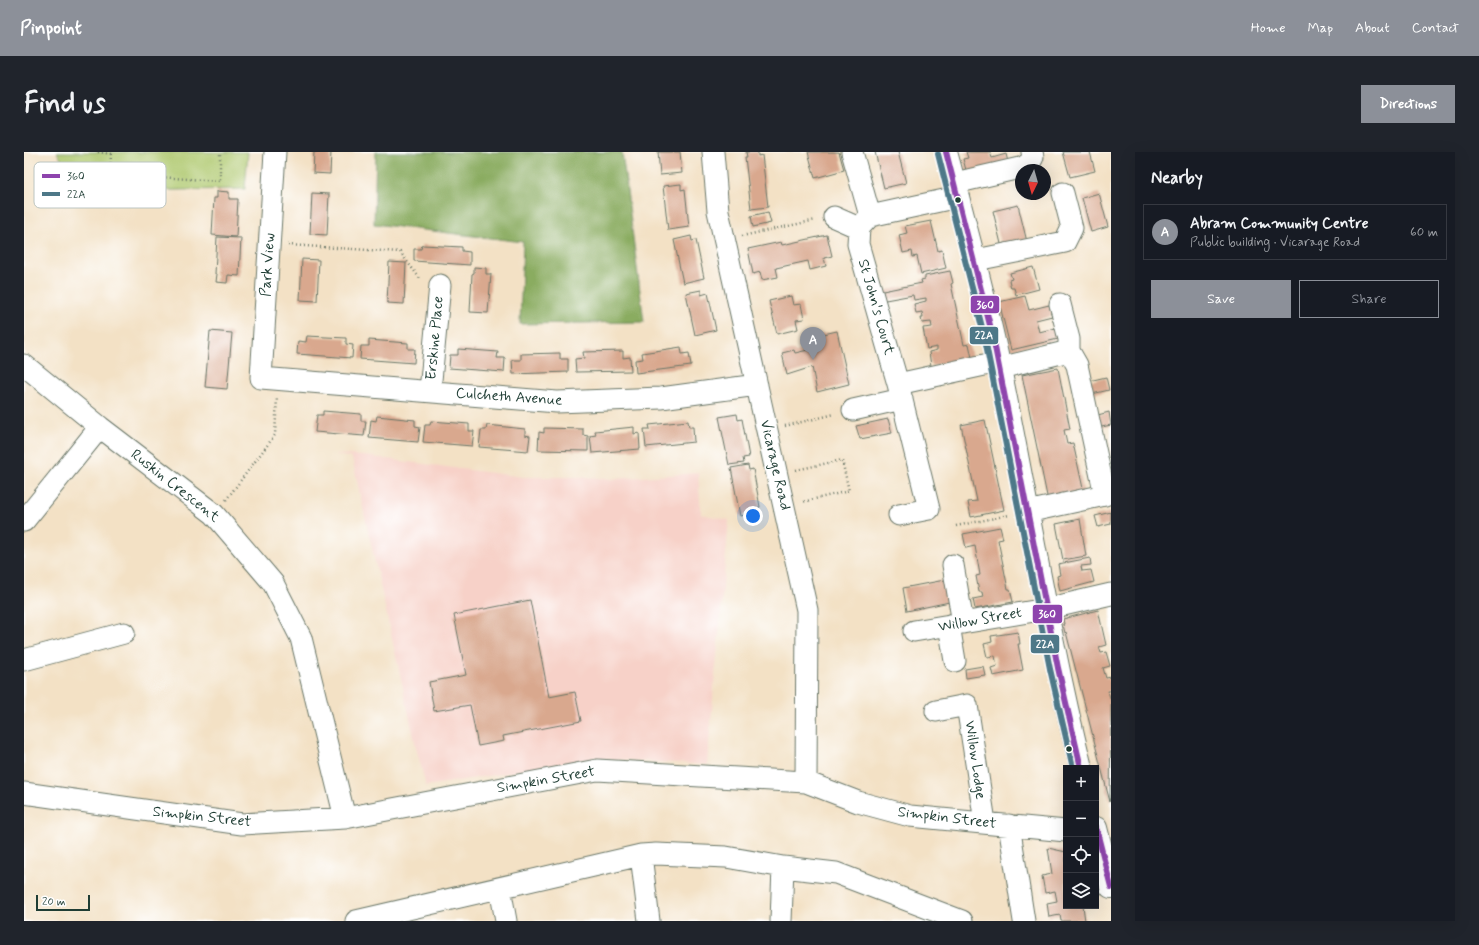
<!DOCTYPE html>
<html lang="en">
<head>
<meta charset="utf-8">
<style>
  :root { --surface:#171b24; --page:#20242c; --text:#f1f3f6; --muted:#9ea1a6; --line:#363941; --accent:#8c9099 }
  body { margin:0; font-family:Mynerve,sans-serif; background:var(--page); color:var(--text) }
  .controls { position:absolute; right:12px; bottom:12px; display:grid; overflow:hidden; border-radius:0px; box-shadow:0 4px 16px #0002 }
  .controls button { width:36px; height:36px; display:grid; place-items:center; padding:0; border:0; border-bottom:1px solid var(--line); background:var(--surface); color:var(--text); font:20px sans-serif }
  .compass { position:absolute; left:991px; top:12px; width:36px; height:36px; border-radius:50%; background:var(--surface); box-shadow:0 4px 16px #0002; rotate:185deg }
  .scale { position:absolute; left:12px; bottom:10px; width:54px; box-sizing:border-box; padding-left:4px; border:2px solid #1f3d34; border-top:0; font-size:11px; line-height:14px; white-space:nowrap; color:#1f3d34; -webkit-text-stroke:3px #fff; paint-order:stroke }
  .you { position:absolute; left:729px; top:364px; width:14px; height:14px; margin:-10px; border:3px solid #fff; border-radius:50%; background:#1a73e8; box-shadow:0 0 0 6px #1a73e833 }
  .badge { display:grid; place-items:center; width:26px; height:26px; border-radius:50%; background:var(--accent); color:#fff; font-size:13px; font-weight:700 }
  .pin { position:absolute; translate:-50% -33px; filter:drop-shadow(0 1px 2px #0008) }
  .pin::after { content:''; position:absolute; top:21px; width:14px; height:12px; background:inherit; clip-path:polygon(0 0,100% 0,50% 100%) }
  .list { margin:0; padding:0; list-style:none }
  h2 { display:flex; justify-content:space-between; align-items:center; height:52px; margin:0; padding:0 16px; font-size:17px }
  h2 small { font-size:13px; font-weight:400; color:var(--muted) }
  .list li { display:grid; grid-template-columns:26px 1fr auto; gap:12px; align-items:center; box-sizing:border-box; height:56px; margin:0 8px 8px; padding:0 8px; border:1px solid var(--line); border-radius:0px }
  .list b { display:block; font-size:15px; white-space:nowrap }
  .list p { margin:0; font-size:13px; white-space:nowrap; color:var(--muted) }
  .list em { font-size:13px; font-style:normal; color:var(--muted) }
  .actions { display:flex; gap:8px; padding:12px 16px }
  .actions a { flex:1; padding:9px 0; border:1px solid var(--accent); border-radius:0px; text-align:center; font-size:14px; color:var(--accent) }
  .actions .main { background:var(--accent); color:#fff }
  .icon { flex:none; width:22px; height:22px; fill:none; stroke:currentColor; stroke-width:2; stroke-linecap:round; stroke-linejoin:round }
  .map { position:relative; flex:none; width:1087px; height:769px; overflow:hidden; border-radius:0px }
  header { display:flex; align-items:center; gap:24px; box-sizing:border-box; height:56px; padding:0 20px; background:var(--accent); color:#fff }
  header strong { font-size:19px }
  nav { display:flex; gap:22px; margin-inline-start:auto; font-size:14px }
  .intro { display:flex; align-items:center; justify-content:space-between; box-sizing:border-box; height:96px; padding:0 24px }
  h1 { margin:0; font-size:28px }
  .button { padding:10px 18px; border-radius:0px; background:var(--accent); color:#fff; font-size:14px; font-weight:700 }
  main { display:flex; gap:24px; padding:0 24px }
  aside { flex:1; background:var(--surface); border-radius:0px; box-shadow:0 4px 16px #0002 }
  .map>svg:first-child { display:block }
  .built { fill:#f7d1c8 }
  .green { fill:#adc76c; stroke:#668250 }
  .forest { fill:#8aac60; stroke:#54744a }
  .building { fill:#d9a88e }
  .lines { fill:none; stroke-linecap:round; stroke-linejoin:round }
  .minor-casing { stroke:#697667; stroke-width:23 }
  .major-casing { stroke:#697667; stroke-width:24 }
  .path { stroke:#697667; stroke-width:2.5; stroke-dasharray:1 3; stroke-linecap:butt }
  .minor { stroke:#fff; stroke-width:21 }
  .major { stroke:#fff; stroke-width:22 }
  .bus-1-casing { stroke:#fff; stroke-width:9 }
  .bus-2-casing { stroke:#fff; stroke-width:9 }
  .bus-1 { stroke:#8e44ad; stroke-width:6 }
  .bus-2 { stroke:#4e7888; stroke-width:6 }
  .bus-dot { fill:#1f3d34; stroke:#fff; stroke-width:1.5 }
  .labels { text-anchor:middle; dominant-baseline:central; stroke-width:3; stroke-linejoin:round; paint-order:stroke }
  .street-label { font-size:15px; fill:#1f3d34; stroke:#fff }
  .key { fill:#fff; stroke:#bcc5c2; stroke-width:1 }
  .key-label { font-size:11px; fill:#1f3d34 }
  .line-badge { stroke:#fff; stroke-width:1.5 }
  .badge-label { font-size:11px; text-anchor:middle; font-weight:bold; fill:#fff }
</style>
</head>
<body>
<header>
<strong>Pinpoint</strong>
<nav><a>Home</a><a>Map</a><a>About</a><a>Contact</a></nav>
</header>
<div class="intro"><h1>Find us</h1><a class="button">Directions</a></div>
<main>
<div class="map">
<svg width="1087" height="769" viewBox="0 0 1087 769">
  <rect width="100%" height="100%" fill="#fff"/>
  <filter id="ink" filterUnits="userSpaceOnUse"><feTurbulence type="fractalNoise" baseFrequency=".025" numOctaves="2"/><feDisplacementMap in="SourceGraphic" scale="8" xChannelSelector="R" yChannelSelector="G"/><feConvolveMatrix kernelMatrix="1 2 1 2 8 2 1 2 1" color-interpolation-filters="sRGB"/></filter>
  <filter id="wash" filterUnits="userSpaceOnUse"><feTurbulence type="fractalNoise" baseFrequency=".012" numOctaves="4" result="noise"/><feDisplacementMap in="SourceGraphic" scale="16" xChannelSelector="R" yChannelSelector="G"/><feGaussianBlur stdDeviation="0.9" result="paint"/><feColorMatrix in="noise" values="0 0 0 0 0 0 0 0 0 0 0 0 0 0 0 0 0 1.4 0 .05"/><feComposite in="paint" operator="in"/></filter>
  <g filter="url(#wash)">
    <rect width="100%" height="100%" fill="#f3e1c5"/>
    <path class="built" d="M310,302l29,2 160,21h62l27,2 86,-6 3,41 28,6 -22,245 -110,-7 -171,28 -9,-35 -65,-293z"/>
    <path class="green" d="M33,0h191l-3,37 -135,2 -26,10z"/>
    <path class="forest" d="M352,0h246l22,170 -124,2 3,-82 -149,-18z"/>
    <g id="blocks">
      <path class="building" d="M290,0h17l-1,22 -17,-1z
        M634,0h22l2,21 -22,2z
        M722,0h12v4l4,-1 6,52 -17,2 -6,-52h2z
        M784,0h31l5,18 -29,8z
        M851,0h23l8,31 -22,5z
        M942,0h24l2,6 14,-4 2,8 -41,12 -4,-15 5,-1z
        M1039,0h27l5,19 -25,6z
        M657,32v6l4,-1 4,38 -21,3 -5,-44z
        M193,39l12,1v7h9l-2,38 -24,-2 2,-37h3z
        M288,41l17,1 -2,41 -17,-1z
        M1075,41l9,34 -17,5 -9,-34z
        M994,53l9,37 -25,6 -9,-37z
        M744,60l3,11 -18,4 -2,-11z
        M907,69l7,30 4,-1 4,18 -25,6 -4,-18 -4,1 -1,-6 -9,2 -4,-18 8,-2 -2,-7z
        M803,83l5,21 -8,2 2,8 -16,4 -2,-9 -32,7 2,9 -16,3 -2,-8 -7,2 -5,-25 33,-7 1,3z
        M667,84l1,5 4,-1 8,38 -21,5 -9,-43z
        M193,85l24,1 -2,38 -11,-1 -1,8 -11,-1 1,-8h-2z
        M398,93l40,2v4l8,1v13l-56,-4v-12h7z
        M278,107l17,1 -2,41 -17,-1z
        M365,110l17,1 -2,41 -17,-1z
        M450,115l12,1v6h5l-3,39 -18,-1 2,-38 2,-1z
        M1009,115l6,22 -23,6 -2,-7h-3l-2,-8 3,-1 -2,-6z
        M926,119l3,12 -2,1 13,61 5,-1 3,14 -41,8 -2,-14 8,-2v-3l-10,2 -4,-21 9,-1 -1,-5 -9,1 -1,-5h2l-1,-6 -6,1 -2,-9 12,-3v-3l-12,2 -1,-5 -33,6 -2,-9 44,-9 -1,-3 4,-1v-3z
        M677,138v5l7,-2 8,37 -21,5 -9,-42z
        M767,144l2,9 8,-1 3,15 -8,1 2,9 -21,5 -8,-33z
        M1001,144l4,14 20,-5 3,11 -16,4 3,12 17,-4 2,11 -47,11 -12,-48z
        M186,179l22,2 -5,56 -22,-2z
        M813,179l12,53 -32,8 -5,-25 -25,8 -5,-22 12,-3 1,3 13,-3 -2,-12z
        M283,184l39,2v6l7,1 -1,13 -55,-4 1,-13 8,1z
        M345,188l39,3v6h7l-1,14 -54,-4 1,-13h8z
        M657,195l1,7 7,-1 2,13 -55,7 -1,-13 8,-1 -1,-6z
        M434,197l40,3 -1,6h8l-1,14 -55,-4 1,-13h8z
        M599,199v7l7,-1 1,14 -55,1 -1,-13 9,-1 -1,-6z
        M536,201v6h8v13l-55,2 -1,-14h9v-6z
        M1034,216l12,61 -6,1 3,14 6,-1 11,50 -36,8 -26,-126z
        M1082,225l3,13 -17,4 -3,-13z
        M299,259l38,3v7h5l-2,15 -49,-4 2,-17h6z
        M1085,260l2,13 -14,3 -3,-12z
        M713,262l1,6 4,-1 7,38 -6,1 1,5 -15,2 -10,-48z
        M353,264l38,4v6l5,1 -2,15 -49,-4 2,-18 5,1z
        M864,267l4,14 -32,6 -4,-13z
        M961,268l19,90 -33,7 -3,-15 9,-1 -16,-76z
        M407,269l38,3v7h5l-2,15 -49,-4 2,-17h5z
        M664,269l1,6h4l1,15 -48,5 -2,-18h6l-1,-4z
        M463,273l38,4v6l5,1 -2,15 -49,-4 2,-17h5z
        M610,275v7l5,-1 1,16 -48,4 -2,-17 6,-1 -1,-4z
        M520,276l39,1v6l5,1v15l-50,-1 1,-18 5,1z
        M724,313l1,5 4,-1 7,38 -6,2 1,4 -15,3 -9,-48z
        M1087,360v12l-13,3 -3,-11z
        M1056,367l6,37 -23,4 -7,-36z
        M976,375l3,12 -5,1 10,49h2l3,13 -38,7 -2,-10 10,-2 -1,-5h-3l-3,-16 4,-1 -5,-29 -9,2 -3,-14z
        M1066,406l1,7 -10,1 1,5 9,-1 3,12 -34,9 -3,-15 3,-1 -2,-11z
        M926,427l4,22 -47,10 -4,-23z
        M506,448l19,97 26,-5 6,29 -78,15 1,5 -26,5 -8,-41 -36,6 -5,-29 37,-7 -12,-60z
        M1074,458l8,35 -7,2 2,6 5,-1 4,14 -7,2 3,10 5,-1v14h-3l3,10 -1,101 -44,-170 -1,1 -2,-9h1l-1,-5z
        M994,480l2,12h-2l5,26 -30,6 -2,-8 6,-2 -2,-10 -8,1 -3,-13 8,-2 -1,-6z
        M959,514l2,9 -19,3 -1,-9z
        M1024,696l18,4v54h17l2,15h-24l-1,-6 -11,2 -2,-14 10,-2 -2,-10 -10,2 -3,-17 10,-2z"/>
    </g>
  </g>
  <g filter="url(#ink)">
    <use href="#blocks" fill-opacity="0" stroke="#697667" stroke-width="1"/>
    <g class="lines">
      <defs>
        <path id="minor" d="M251,0l-14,226 296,24 104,-4 96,-13
          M689,0l5,59 89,399 -1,172
          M828,0l18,64
          M931,31l69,-16 6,-5 3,-5 -1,-5
          M810,65l25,11
          M835,76l-1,16 40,140 31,125 -30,6
          M835,76l11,-12 88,-19
          M952,108l89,-18 7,-14 -9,-35
          M0,213l76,62 114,87 59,69 28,55 44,180
          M976,216l69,-17
          M874,232l100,-22
          M406,239l10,-106
          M829,258l49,-11
          M1003,360l78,-17 -28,-130 -8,-14v-12l-9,-35
          M0,369l76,-94
          M929,413l10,58
          M925,473l6,36
          M890,479l132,-22 65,-15
          M0,508l100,-27
          M912,559l31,-6 18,117
          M0,641l218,31 103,-6 252,-48 209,12 52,20 52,14 156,15
          M985,673l15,96
          M617,703l8,66
          M476,736l6,33
          M332,769l285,-66 15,-1 70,3 57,10 53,6 126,48
          M757,769l2,-54"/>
        <path id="major" d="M922,0c19,71 38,141 53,212 28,135 49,271 82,404
          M1072,676l15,59"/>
      </defs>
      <use href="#minor" class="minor-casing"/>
      <use href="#major" class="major-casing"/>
      <path class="path" d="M74,0l13,2v-2
        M87,2l-1,20 110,7v-29
        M718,84l74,-16
        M264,93l112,7 21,28
        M761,274l50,-12
        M772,318l46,-10 7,31 -47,11
        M202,348l49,-65 2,-38
        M932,374l53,-11"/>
      <use href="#minor" class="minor"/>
      <use href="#major" class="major"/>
      <defs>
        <path id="bus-1" d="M922,0l47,185 65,331 23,100
          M1072,676l15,59"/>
        <path id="bus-2" d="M914,2l47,185 65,330 23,99"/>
      </defs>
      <use href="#bus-1" class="bus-1-casing"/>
      <use href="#bus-2" class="bus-2-casing"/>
      <use href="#bus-1" class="bus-1"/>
      <use href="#bus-2" class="bus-2"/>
    </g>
  </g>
  <g class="bus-dot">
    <circle cx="934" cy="48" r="3.5"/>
    <circle cx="1045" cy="597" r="3.5"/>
  </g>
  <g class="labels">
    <g class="street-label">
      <text transform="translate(244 113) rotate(-86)">Park View</text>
      <text transform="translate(852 155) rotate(74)">St John's Court</text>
      <text transform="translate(411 186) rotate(-85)">Erskine Place</text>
      <text transform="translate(485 245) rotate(4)">Culcheth Avenue</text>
      <text transform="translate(751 313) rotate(77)">Vicarage Road</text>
      <text transform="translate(151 334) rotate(38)">Ruskin Crescent</text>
      <text transform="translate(956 468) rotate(-10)">Willow Street</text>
      <text transform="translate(951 608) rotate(82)">Willow Lodge</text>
      <text transform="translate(522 628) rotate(-10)">Simpkin Street</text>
      <text transform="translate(178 665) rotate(6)">Simpkin Street</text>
      <text transform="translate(923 666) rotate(7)">Simpkin Street</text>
    </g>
  </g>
  <rect x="10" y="10" width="132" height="46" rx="6" class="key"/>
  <rect x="18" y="22" width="18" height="4" fill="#8e44ad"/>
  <rect x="18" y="40" width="18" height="4" fill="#4e7888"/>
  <g class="key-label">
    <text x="43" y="28">360</text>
    <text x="43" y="46">22A</text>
  </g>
  <g class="line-badge">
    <rect x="946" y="143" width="30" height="19" rx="4" fill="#8e44ad"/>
    <rect x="945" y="174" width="30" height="19" rx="4" fill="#4e7888"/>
    <rect x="1008" y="452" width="31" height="20" rx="4" fill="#8e44ad"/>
    <rect x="1006" y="482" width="30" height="20" rx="4" fill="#4e7888"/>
  </g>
  <g class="badge-label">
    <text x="961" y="157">360</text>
    <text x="960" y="187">22A</text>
    <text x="1023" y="466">360</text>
    <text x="1021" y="496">22A</text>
  </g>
</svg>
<div class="controls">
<button>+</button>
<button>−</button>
<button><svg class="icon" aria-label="locate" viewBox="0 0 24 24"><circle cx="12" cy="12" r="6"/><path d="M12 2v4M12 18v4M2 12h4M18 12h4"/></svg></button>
<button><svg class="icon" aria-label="layers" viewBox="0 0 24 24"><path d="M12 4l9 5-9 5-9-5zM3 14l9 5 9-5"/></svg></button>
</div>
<svg class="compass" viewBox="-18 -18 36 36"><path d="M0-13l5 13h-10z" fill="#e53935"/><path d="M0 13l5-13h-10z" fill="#9ea1a6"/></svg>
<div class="scale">20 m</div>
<div class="you"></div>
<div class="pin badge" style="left:789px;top:208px">A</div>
</div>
<aside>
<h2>Nearby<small></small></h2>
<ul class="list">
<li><span class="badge">A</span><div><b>Abram Community Centre</b><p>Public building · Vicarage Road</p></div><em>60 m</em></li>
</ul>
<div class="actions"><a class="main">Save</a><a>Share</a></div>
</aside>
</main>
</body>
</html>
